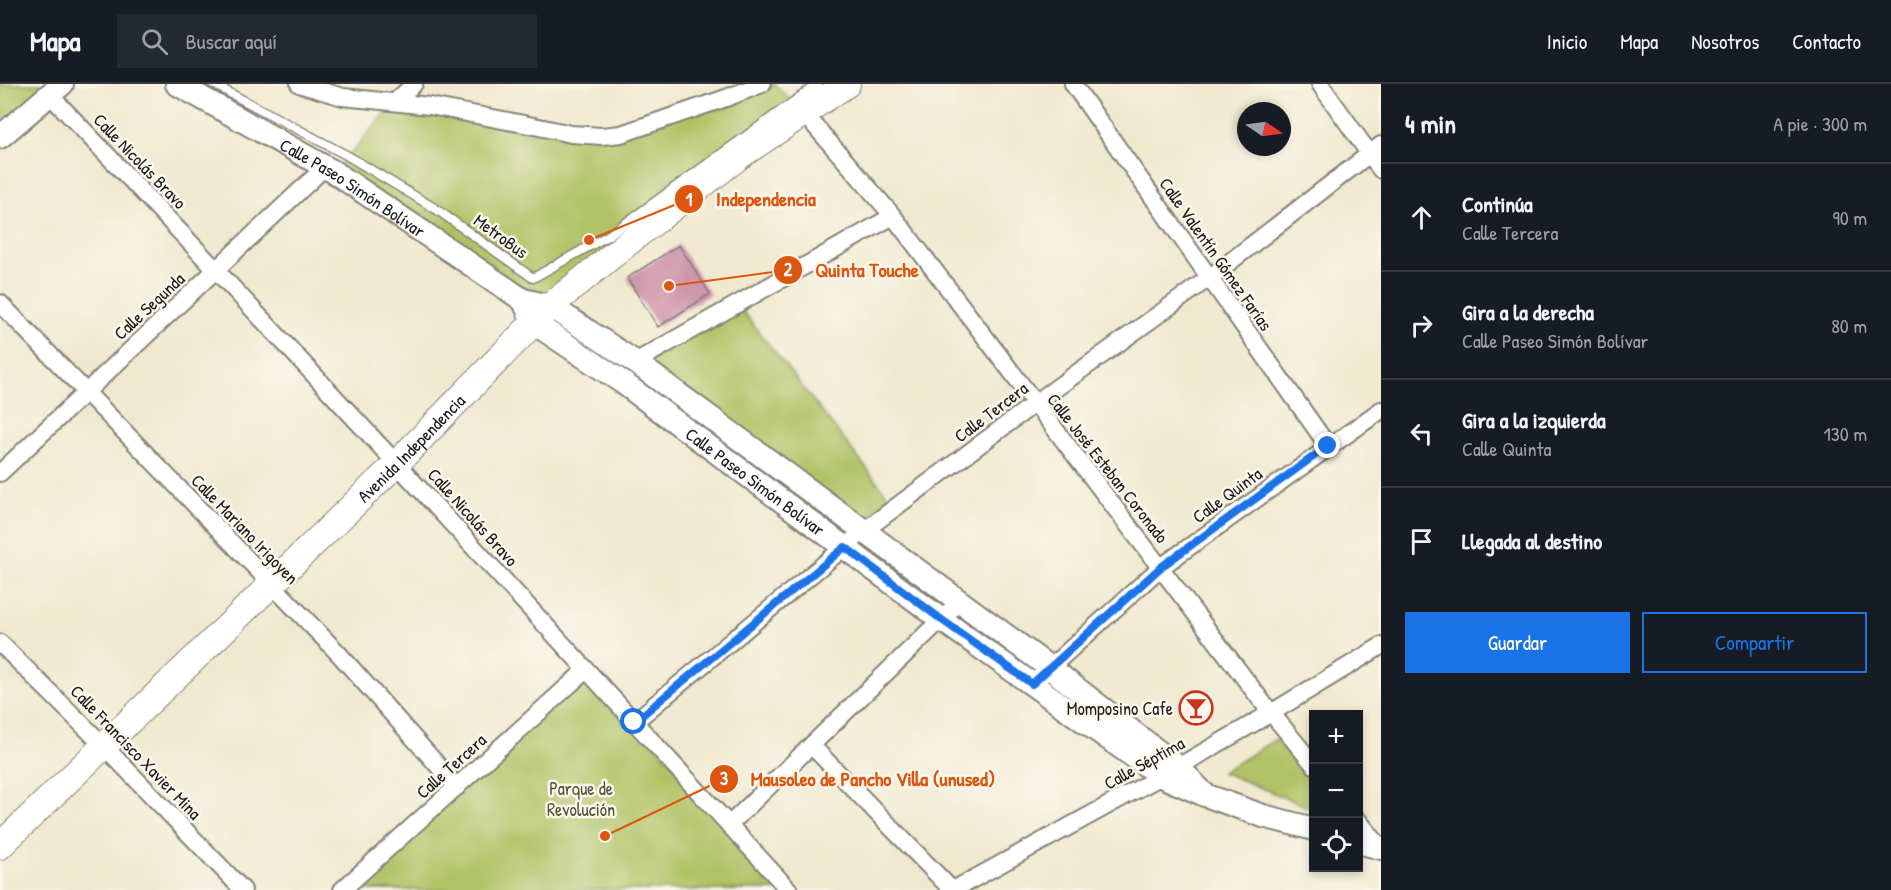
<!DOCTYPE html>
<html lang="es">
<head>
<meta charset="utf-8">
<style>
  :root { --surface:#171b24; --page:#242831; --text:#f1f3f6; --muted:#9ea1a6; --line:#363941; --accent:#1a73e8 }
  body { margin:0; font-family:"Patrick Hand",sans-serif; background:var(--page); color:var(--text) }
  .controls { position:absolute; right:18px; bottom:18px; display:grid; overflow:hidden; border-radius:0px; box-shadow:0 3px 9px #0003 }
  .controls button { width:54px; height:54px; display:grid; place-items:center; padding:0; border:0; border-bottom:2px solid var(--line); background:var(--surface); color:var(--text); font:30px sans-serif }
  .compass { position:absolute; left:1237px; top:18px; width:54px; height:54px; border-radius:50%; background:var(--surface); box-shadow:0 3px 9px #0003; rotate:103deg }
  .stop { position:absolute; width:18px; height:18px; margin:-14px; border:4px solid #1a73e8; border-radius:50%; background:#fff }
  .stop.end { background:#1a73e8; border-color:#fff; box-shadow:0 2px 6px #0008 }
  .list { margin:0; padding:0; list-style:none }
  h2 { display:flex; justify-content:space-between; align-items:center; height:78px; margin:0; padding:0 24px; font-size:26px }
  h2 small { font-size:20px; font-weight:400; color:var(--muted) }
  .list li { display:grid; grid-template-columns:39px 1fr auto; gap:18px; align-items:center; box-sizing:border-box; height:108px; padding:0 24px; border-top:2px solid var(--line) }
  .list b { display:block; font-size:22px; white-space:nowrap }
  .list p { margin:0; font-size:20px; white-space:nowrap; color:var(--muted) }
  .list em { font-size:20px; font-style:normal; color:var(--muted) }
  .actions { display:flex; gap:12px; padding:18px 24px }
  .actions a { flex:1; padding:14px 0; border:2px solid var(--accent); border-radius:0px; text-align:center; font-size:21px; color:var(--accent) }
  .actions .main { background:var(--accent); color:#fff }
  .icon { flex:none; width:33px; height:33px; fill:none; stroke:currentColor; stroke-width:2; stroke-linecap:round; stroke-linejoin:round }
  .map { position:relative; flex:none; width:1381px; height:806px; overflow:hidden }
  header { display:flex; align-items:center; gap:36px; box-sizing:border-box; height:84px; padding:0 30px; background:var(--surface); border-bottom:2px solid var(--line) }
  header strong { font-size:28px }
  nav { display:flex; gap:33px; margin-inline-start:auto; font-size:21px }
  .search { width:420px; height:54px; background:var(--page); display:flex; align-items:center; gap:15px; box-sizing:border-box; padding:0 21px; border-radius:0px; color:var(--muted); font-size:22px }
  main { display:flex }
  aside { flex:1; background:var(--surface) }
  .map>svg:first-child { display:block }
  .green { fill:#b0c265; stroke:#666f40; stroke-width:1.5 }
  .building { fill:#ce95ab }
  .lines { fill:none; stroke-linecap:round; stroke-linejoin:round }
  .lane-casing { stroke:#868276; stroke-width:11 }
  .street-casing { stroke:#868276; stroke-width:20 }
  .secondary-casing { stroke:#868276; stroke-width:26 }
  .primary-casing { stroke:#868276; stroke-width:28 }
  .lane { stroke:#fff; stroke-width:8 }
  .street { stroke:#fff; stroke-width:16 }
  .secondary { stroke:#fff; stroke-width:22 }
  .primary { stroke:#fff; stroke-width:26 }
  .route { stroke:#1a73e8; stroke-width:8 }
  .labels { text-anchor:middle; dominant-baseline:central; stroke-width:5; stroke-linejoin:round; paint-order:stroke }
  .street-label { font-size:18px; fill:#1c1c1c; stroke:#fbf7ec }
  .poi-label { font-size:18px; fill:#1c1c1c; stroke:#fbf7ec; text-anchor:end }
  .park-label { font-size:18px; fill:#505636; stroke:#fbf7ec }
  .leader { fill:none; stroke:#de560d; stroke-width:2 }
  .callout-dot { fill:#de560d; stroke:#fbf7ec; stroke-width:2 }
  .mark-label { font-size:18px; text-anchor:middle; font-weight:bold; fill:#fff }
  .callout-label { font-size:20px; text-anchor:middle; font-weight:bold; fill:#de560d; stroke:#fbf7ec; stroke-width:5; stroke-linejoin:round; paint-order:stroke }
</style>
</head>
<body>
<header>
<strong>Mapa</strong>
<div class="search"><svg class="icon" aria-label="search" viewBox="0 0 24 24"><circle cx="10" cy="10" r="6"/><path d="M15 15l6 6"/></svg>Buscar aquí</div>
<nav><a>Inicio</a><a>Mapa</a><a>Nosotros</a><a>Contacto</a></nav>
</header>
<main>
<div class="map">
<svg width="1381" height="806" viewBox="0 0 1381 806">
  <rect width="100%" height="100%" fill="#fbf7ec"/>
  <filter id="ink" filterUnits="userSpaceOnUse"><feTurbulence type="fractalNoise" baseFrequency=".0167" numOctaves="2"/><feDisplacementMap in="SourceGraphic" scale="12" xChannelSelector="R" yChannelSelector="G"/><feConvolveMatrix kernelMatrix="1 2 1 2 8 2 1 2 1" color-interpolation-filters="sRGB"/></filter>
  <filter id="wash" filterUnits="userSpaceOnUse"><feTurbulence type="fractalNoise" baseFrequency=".008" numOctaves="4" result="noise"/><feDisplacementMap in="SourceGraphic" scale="24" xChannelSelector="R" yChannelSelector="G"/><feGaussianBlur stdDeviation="1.35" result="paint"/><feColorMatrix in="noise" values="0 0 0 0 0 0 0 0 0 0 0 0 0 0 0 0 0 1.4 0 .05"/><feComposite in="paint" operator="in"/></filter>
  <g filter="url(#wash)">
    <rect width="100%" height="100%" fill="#f0e9cf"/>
    <path class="green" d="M0,0h61l-61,52z
      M761,0h13l29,28 -253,194 -216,-134 61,-70 203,34z
      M737,220l160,203 -32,23 -230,-168z
      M586,586l203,220h-446z
      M1276,655l37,41v29l-91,-37z"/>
    <g id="blocks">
      <path class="building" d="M679,161l31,49 -52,33 -31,-49z"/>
    </g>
  </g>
  <g filter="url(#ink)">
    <use href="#blocks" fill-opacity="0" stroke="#868276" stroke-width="1.5"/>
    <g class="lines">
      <defs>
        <path id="lane" d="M213,0l135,72 88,53 97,69 76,-43 209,-151"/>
        <path id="street" d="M299,0l44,13 87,9 109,21 32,7 31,2 19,-2 105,-36 36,-14
          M1073,0l255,362
          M1320,0l61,86
          M50,11c250,261 494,529 739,795
          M395,18l19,-18
          M803,28l90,104 371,488 50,61
          M0,219l339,351 118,133
          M635,278l258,-146
          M0,389l325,-306
          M0,559l104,103 139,144
          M1032,600l129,-117 220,-157
          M634,638l231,-192 169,-126 175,-126 172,-133
          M812,662l140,144
          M1358,736l23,28
          M729,741l230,-223
          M342,806l244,-220
          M953,806l225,-123 93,-54 110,-67"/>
        <g id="secondary">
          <path id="s1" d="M177,0l157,88 189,128 27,6 85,56 415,306 128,99 27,28"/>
          <path d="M0,53l62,-53"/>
          <path id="s2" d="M526,222l8,17 88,59 320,238 219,156 44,19 58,21 51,13"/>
          <path d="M1358,758l23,6"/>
        </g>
        <g id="primary">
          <path id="s3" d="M0,762l397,-383 153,-157 90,-73 101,-78 106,-71"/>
        </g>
      </defs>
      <use href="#lane" class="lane-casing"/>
      <use href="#street" class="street-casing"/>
      <use href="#secondary" class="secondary-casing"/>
      <use href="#primary" class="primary-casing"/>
      <use href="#lane" class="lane"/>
      <use href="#street" class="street"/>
      <use href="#secondary" class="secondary"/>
      <use href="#primary" class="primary"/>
    </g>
  </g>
  <g class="lines" filter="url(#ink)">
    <path class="route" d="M634,638l211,-175 97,73 90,64 129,-117 167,-121"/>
  </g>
  <defs>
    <symbol id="bar-ring" viewBox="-11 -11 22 22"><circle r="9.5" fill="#fbf7ec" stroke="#c8321e" stroke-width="1.5"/><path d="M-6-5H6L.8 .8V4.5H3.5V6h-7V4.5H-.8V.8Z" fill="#c8321e"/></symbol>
  </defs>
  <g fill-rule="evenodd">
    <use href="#bar-ring" x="1177" y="605" width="38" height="38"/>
  </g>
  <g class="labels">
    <g class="street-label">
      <text transform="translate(140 77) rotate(46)">Calle Nicolás Bravo</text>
      <text stroke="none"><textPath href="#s1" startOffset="204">Calle Paseo Simón Bolívar</textPath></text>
      <text transform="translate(501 152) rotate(36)">MetroBus</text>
      <text transform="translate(1216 170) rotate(55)">Calle Valentín Gómez Farías</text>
      <text transform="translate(149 222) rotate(-43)">Calle Segunda</text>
      <text transform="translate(991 328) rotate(-37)">Calle Tercera</text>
      <text stroke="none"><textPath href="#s3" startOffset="572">Avenida Independencia</textPath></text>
      <text transform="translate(1108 384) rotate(52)">Calle José Esteban Coronado</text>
      <text stroke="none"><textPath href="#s2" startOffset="291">Calle Paseo Simón Bolívar</textPath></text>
      <text transform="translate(1227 411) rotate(-36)">Calle Quinta</text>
      <text transform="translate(473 433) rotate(48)">Calle Nicolás Bravo</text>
      <text transform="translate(245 445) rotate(46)">Calle Mariano Irigoyen</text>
      <text transform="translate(136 668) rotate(46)">Calle Francisco Xavier Mina</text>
      <text transform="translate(1144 679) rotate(-29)">Calle Séptima</text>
      <text transform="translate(451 682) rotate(-42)">Calle Tercera</text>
    </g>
    <g class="poi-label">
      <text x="1173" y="624">Momposino Cafe</text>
    </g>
    <g class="park-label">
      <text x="581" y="704">Parque de<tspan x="581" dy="21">Revolución</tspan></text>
    </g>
  </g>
  <path class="leader" d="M589 156L689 115M669 202L788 186M605 752L724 695"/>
  <g class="callout-dot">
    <circle cx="589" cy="156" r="6"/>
    <circle cx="669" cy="202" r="6"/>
    <circle cx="605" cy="752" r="6"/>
    <circle cx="689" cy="115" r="15"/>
    <circle cx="788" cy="186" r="15"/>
    <circle cx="724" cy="695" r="15"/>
  </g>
  <g class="mark-label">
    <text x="689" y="122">1</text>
    <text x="788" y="192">2</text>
    <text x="724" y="701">3</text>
  </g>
  <g class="callout-label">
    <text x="766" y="122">Independencia</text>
    <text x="867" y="193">Quinta Touche</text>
    <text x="873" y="702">Mausoleo de Pancho Villa (unused)</text>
  </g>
</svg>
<div class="controls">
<button>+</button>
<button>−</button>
<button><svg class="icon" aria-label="locate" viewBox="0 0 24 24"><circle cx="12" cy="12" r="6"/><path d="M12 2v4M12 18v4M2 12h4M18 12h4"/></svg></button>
</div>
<svg class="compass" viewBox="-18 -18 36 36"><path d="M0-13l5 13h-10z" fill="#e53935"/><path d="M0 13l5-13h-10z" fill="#9ea1a6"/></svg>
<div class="stop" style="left:634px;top:638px"></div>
<div class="stop end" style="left:1328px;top:362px"></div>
</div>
<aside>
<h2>4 min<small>A pie · 300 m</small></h2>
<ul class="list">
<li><svg class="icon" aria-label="ahead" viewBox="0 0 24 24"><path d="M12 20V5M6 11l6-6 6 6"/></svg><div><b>Continúa</b><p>Calle Tercera</p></div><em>90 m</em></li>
<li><svg class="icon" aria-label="right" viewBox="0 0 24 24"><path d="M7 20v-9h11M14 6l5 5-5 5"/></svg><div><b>Gira a la derecha</b><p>Calle Paseo Simón Bolívar</p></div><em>80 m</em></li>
<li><svg class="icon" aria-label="left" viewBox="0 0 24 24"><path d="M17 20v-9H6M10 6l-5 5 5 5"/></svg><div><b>Gira a la izquierda</b><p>Calle Quinta</p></div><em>130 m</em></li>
<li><svg class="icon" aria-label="arrive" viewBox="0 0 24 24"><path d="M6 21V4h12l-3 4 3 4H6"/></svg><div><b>Llegada al destino</b></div></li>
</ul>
<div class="actions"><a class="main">Guardar</a><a>Compartir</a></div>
</aside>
</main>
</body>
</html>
